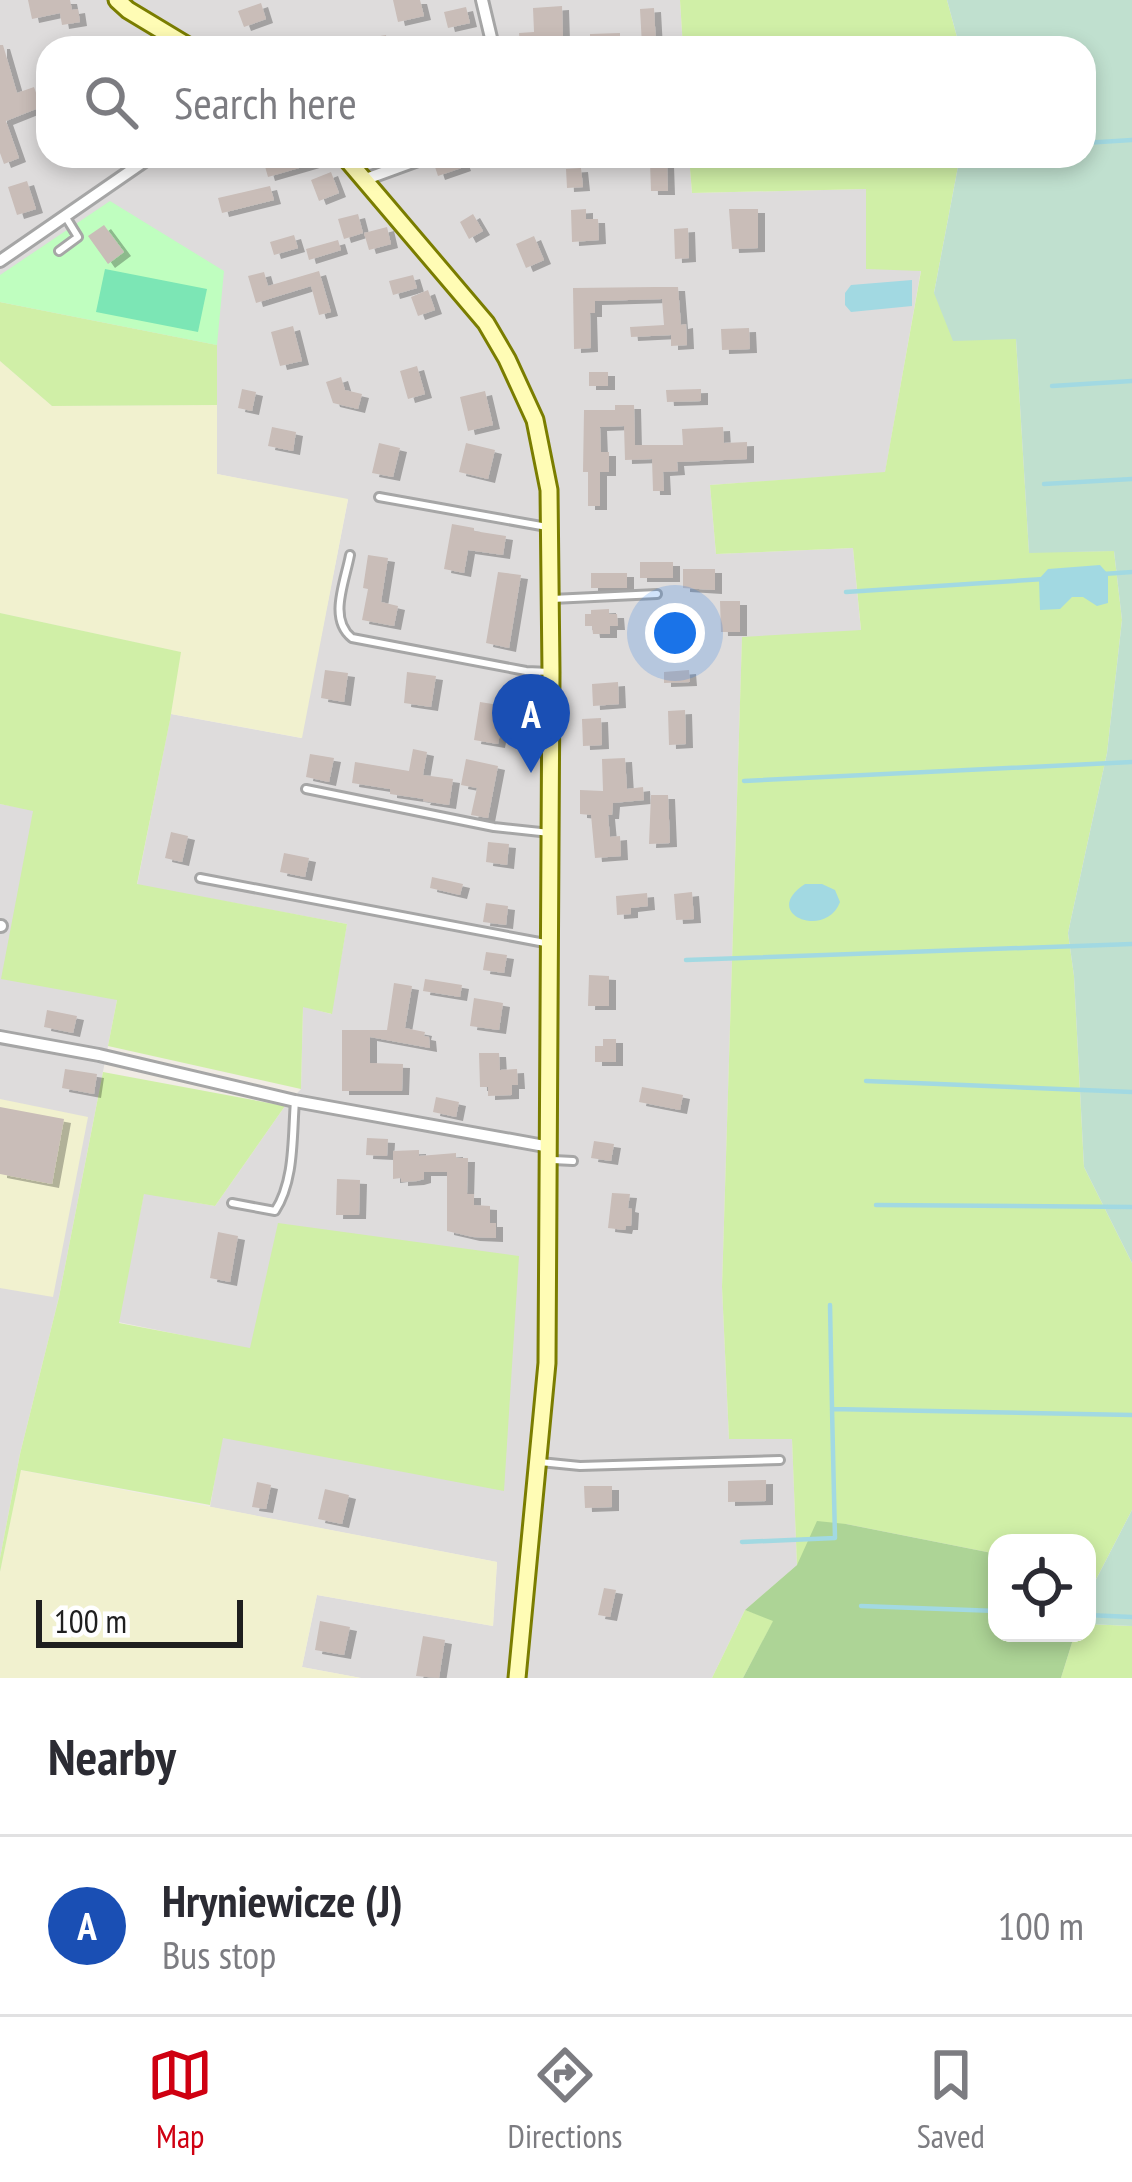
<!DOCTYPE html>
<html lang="en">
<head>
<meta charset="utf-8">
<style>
  :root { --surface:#fff; --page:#f7f7f7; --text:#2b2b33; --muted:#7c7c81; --line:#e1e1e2; --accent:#cf0011 }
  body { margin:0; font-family:"PT Sans Narrow",sans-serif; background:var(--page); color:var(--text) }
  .controls { position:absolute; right:36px; bottom:36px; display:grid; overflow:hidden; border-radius:24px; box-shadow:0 6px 18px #0003 }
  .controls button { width:108px; height:108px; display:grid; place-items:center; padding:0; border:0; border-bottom:3px solid var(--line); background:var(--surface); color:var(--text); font:60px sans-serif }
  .scale { position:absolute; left:36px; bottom:30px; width:207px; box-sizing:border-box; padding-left:12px; border:6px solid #1f1f1f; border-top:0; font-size:33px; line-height:42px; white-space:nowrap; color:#1f1f1f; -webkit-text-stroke:9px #fff; paint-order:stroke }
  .you { position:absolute; left:675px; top:633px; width:42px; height:42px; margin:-30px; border:9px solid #fff; border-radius:50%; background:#1a73e8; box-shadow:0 0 0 18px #1a73e833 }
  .badge { display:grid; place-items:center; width:78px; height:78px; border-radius:50%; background:var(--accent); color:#fff; font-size:39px; font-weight:700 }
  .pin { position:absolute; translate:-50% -99px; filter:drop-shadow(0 3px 6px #0008) }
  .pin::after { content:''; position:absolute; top:63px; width:42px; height:36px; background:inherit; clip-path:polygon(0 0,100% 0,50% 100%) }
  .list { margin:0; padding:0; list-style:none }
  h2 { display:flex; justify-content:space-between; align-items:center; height:156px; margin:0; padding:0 48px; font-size:51px }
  h2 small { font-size:39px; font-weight:400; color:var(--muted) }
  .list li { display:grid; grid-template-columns:78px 1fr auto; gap:36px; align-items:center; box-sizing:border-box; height:180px; padding:0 48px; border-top:3px solid var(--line) }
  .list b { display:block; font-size:45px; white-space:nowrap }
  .list p { margin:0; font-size:39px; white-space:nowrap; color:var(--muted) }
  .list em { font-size:39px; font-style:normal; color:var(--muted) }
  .icon { flex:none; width:66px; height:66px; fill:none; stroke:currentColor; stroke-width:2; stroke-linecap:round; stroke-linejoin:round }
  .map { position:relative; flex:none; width:1132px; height:1678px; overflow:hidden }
  .search { position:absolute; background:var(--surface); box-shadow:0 6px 18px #0003; left:36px; right:36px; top:36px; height:132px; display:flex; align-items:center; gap:30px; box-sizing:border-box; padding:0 42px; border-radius:36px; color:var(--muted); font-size:45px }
  .sheet { height:336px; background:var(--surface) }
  nav { display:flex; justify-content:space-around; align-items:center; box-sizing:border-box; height:168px; border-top:3px solid var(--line); background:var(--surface); font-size:33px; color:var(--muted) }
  nav a { display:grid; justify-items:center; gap:6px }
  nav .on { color:var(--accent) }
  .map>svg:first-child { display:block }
  .residential { fill:#dedcdc }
  .farmland { fill:#f1f1cf }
  .grass { fill:#d0efa7 }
  .forest { fill:#add496 }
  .wetland { fill:#c0e0cf }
  .park { fill:#bffebf }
  .pitch { fill:#7ce6b5 }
  .water { fill:#a2d9e2 }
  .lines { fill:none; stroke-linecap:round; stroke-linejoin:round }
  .stream { stroke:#a2d9e2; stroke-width:4.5 }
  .building { fill:#c9bdb8; filter:url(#shadow) }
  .lane-casing { stroke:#a6a6a6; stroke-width:12 }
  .street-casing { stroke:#a6a6a6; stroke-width:16 }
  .secondary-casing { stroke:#7a7d00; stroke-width:21 }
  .lane { stroke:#fff; stroke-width:6 }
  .street { stroke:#fff; stroke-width:10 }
  .secondary { stroke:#fffcb5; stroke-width:15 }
</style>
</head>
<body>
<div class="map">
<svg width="1132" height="1678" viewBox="0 0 1132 1678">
  <defs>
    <filter id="shadow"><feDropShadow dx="7" dy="4" stdDeviation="0" flood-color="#0004"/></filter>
  </defs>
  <rect width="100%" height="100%" fill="#f1ece5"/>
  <path class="residential" d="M0,0h680l3,48h-635v108h641l3,37 174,-4 55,81 -36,203 -175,12 6,69 137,-6 8,83 -119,7 -20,649 7,152 63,-1 5,127 -52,45 -33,68h-351l-59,-11 15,-72 176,31 4,-64 -287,-55 12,-69 28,-89 -132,-27 26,-129 71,13 70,-100 16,-17 2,-83 28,8 16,-90 -210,-39 34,-171 130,24 47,-238 -131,-26 -1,-129 -216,-43z
    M0,804l34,6 83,190 -58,297 -39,157 -20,104z"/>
  <path class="farmland" d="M0,361l52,45 165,-1v69l131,25 -46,239 -131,-24 9,-62 -180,-39z
    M0,1099l88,18 -35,180 -53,-9z
    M20,1470l477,92 -4,64 -176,-31 -15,72 59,11h-361v-106z"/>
  <path class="grass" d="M680,0h267l13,48h-277z
    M689,156h271l-26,137 82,46 13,213 85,-1 8,69 -15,133 -39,180 6,43 10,191 48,96v247l-45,87v-54h-90v11l-151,-30 -49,41 -5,-126h-63l-7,-152 20,-650 119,-7 -8,-82 -137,6 -6,-69 175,-13 36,-201 -55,-2v-80l-174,4z
    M0,302l217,43v60l-165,1 -52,-45z
    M0,613l181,39 -11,68 -33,164 210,40 -15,90 -29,-7 -2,82 -193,-43 9,-46 -116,-21 32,-168 -33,-7z
    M103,1072l182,34 -70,100 -71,-12 -25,129 131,25 28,-125 241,33 -15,235 -281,-53 -13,67 -189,-35 -21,102v-14l20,-104 39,-157z
    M745,1610l29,10 -31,58h-31z
    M1087,1624l45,2v52h-71l14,-45h12z"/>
  <path class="forest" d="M817,1521l29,3 151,30v79h78l-14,45h-318l30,-57 -28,-11 52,-45z"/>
  <path class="wetland" d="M947,0h185v1263l-48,-96 -10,-191 -6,-43 39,-180 15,-133 -8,-69 -85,2 -13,-214 -63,2 -19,-48 26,-137h124v-108h-124z
    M1132,1510v116l-45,-2v-27z"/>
  <path class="park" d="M110,201l114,70 -7,74 -217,-43v-27z"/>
  <path class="pitch" d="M105,269l102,20 -9,43 -102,-20z"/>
  <path class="water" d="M912,280v26l-61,6 -6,-7v-12l6,-8z
    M1100,565l8,9v29l-11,3 -14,-9h-11l-12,12 -20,1 -1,-31 9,-10z
    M805,884h17l13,6 5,12c-14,38 -81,12 -35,-18z"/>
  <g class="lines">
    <path class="stream" d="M1084,143l48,-3
      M1052,386l80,-5
      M1044,484l88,-5
      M1103,574l29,-2
      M846,592l198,-13
      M744,781l388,-19
      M686,960l446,-16
      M866,1081l266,11
      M876,1205l256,2
      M830,1305l2,103
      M742,1542l93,-4 -3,-129 300,6
      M861,1606l136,5
      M1087,1615l45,2"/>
  </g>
  <path class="building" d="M28,0h42l2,10 6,-1 2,13 -18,3 -2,-12 -28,6z
    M393,0h27l4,16 -26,6z
    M261,3l5,16 -22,8 -6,-16z
    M562,6l1,31h-16l-2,9 -25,1 -1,-14 15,-1 -1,-24z
    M466,7l4,16 -22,5 -4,-16z
    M654,8l2,36 -14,1 -2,-36z
    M620,33v15h-30v-14z
    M386,35l2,13h-42l-1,-6z
    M0,45h3l14,48 17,-6 7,20 -35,14 13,37 -15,6 -4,-11z
    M262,156h16l1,4 16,-4h34l1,3 -62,18z
    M460,156l4,11 -26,9 -4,-12z
    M650,162h17l1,29h-17z
    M581,168l2,19 -16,1 -1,-19z
    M331,172l8,21 -20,8 -8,-21z
    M27,181l9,28 -19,6 -9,-28z
    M270,186l4,14 -52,13 -4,-15z
    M586,209v10h12l1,21 -27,2 -1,-32z
    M729,209h29v39l-26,1z
    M358,214l5,19 -19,6 -6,-20z
    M473,214l10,17 -14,8 -9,-17z
    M104,225l20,27 -16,12 -20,-28z
    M387,227l4,17 -22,6 -5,-17z
    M688,228l1,30 -14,1 -1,-30z
    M294,235l4,13 -24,7 -4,-13z
    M534,236l10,24 -18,8 -10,-24z
    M338,240l3,10 -32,10 -3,-11z
    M319,271l12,41 -12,3 -8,-29 -55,17 -8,-27 16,-4 4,14z
    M413,275l4,13 -24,7 -4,-14z
    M656,287h22l3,38 5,-1 1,21 -16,1v-11l-40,2 -1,-10 34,-2 -2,-26 -67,2v12h-5l1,35 -17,1 -1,-61z
    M428,290l7,20 -17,6 -7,-19z
    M293,326l9,35 -22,5 -9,-34z
    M749,328l1,21 -28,1 -1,-21z
    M417,366l8,28 -17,5 -8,-28z
    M589,372h19v14h-19z
    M341,377l4,13 17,4 -4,15 -25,-6 -7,-21z
    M242,389l14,3 -4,19 -14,-3z
    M701,389v12l-34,1 -1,-12z
    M485,391l8,34 -25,6 -8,-34z
    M615,405h19l1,40h48l-1,-16 41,-2 1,16 23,-1v17l-70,3 1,9 -15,1 1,19h-11l-1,-32 -27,1 -1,-34 -24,1 1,25h8v20h-9v34h-12v-34h-5l1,-62h31z
    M272,427l24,5 -3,19 -25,-5z
    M379,443l21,5 -7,29 -21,-4z
    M466,443l29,7 -7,29 -29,-7z
    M452,524l22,4v3l32,5 -3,19 -35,-5 -4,23 -20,-4z
    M368,555l20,3 -7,44 17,4 -4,20 -32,-6 6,-31 -5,-1z
    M640,562h33v16h-33z
    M683,569h32v21l-32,-2z
    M498,572l23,3 -12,73 -23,-5z
    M591,573h36v15h-36z
    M720,601h20v31h-19z
    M609,609v5h8l1,12h-8v8h-17l-1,-8h-7v-12h6v-4z
    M325,670l23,3 -4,29 -23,-4z
    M689,670l1,12 -26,1v-11z
    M407,672l29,4 -5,31 -27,-4z
    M618,682l1,22 -26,2 -1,-22z
    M480,702l25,4 -7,38 -24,-4z
    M685,710l1,34 -17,1 -1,-34z
    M601,718l1,27 -19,1 -1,-27z
    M413,749l14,3 -4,23 30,4 -4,26 -26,-4 1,-2 -34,-5v-5l-38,-6 3,-21 54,9z
    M310,754l24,4 -5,24 -23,-5z
    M625,758l2,31 16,-2 1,13 -31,3 -1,12h-4l2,22 10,-1 1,20 -26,2 -4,-43 -11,-1v-24l23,1 -1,-32z
    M466,759l32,7 -10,52 -17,-3 6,-27 -16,-3z
    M651,795h17l2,48 -21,1z
    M171,832l17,4 -6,26 -17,-4z
    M488,842l21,2 -2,21 -21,-3z
    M284,853l25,5 -4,19 -25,-5z
    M432,877l31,7 -3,11 -30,-7z
    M692,892l2,27 -18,1 -2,-26z
    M647,893l1,13 -17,2v6l-14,1 -1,-19z
    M486,903l22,3 -2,19 -23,-3z
    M486,952l21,3 -3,18 -21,-3z
    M589,975l20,1v30h-21z
    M425,979l37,6 -2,12 -37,-6z
    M394,983l18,3 -7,42 20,4 -1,4 5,1 1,11 -60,-11v26l33,1 -1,27h-60v-61h45z
    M474,998l29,5 -4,27 -29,-4z
    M47,1010l30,6 -4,17 -29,-6z
    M603,1039h13v23h-21v-16h8z
    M479,1053h20l1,17 17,-1 1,16h-6v10l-24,1v-9h-8z
    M65,1069l32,5 -3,20 -32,-6z
    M642,1087l41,8 -3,15 -41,-8z
    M436,1097l23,5 -3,15 -23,-5z
    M0,1107l64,12 -12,65 -52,-10z
    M367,1138l21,1 -1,17 -21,-1z
    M594,1141l20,3 -3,17 -20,-3z
    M419,1150v6l37,-3v5h12l-1,36h7v11l16,1v17h6v15l-23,-1 -26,-6v-59h-23v7l-7,2 -16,1v-4l-8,1v-28z
    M337,1179l23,1 -1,35h-23z
    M612,1193l18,1 -2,14 4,1 -1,17h-5l-1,4 -17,-2z
    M218,1232l20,4 -8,46 -20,-4z
    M766,1480v21l-38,1v-21z
    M257,1482l14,3 -5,24 -14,-2z
    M584,1486h28v21l-27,1z
    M325,1489l24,6 -7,29 -24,-5z
    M604,1588l12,2 -6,27 -12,-2z
    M320,1621l30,6 -6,28 -29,-5z
    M423,1636l22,4 -6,38 -23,-2z"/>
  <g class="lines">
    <defs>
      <path id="lane" d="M59,251l19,-14 -13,-21
        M379,497l168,30
        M350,555c-5,27 -22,64 2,83l174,33 24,1
        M552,599l105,-5
        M306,789l188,38 56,6
        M200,878l345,65
        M553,1160l20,1
        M232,1203l43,8c20,-31 17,-74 20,-110
        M540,1462l40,4 200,-6"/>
      <path id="street" d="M482,0l10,42 -8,6
        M366,179l63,-23
        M0,261l152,-105
        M0,926h1
        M0,1037l99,18 196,46 255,46"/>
      <path id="secondary" d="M117,0l11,10 63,38
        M344,156l142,167 21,36 28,61 14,70 2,182 -4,691 -30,315"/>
    </defs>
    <use href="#lane" class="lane-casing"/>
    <use href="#street" class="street-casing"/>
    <use href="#secondary" class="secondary-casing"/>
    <use href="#lane" class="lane"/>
    <use href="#street" class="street"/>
    <use href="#secondary" class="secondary"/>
  </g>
</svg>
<div class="controls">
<button><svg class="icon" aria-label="locate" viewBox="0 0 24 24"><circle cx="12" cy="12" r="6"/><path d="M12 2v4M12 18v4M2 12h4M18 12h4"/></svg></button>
</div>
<div class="scale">100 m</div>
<div class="you"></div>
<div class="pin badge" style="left:531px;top:773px;background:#1a4fb4">A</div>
<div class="search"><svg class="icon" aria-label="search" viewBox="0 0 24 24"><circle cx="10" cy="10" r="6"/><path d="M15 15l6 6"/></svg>Search here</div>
</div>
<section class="sheet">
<h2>Nearby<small></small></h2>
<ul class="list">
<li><span class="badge" style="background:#1a4fb4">A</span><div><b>Hryniewicze (J)</b><p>Bus stop</p></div><em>100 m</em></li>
</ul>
</section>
<nav>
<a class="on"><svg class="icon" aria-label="map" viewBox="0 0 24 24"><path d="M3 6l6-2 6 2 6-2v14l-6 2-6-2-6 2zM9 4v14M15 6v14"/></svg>Map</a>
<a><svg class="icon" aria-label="directions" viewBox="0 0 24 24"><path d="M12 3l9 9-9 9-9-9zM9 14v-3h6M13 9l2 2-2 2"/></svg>Directions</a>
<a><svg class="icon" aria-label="saved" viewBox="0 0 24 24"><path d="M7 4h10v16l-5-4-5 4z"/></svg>Saved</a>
</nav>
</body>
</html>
